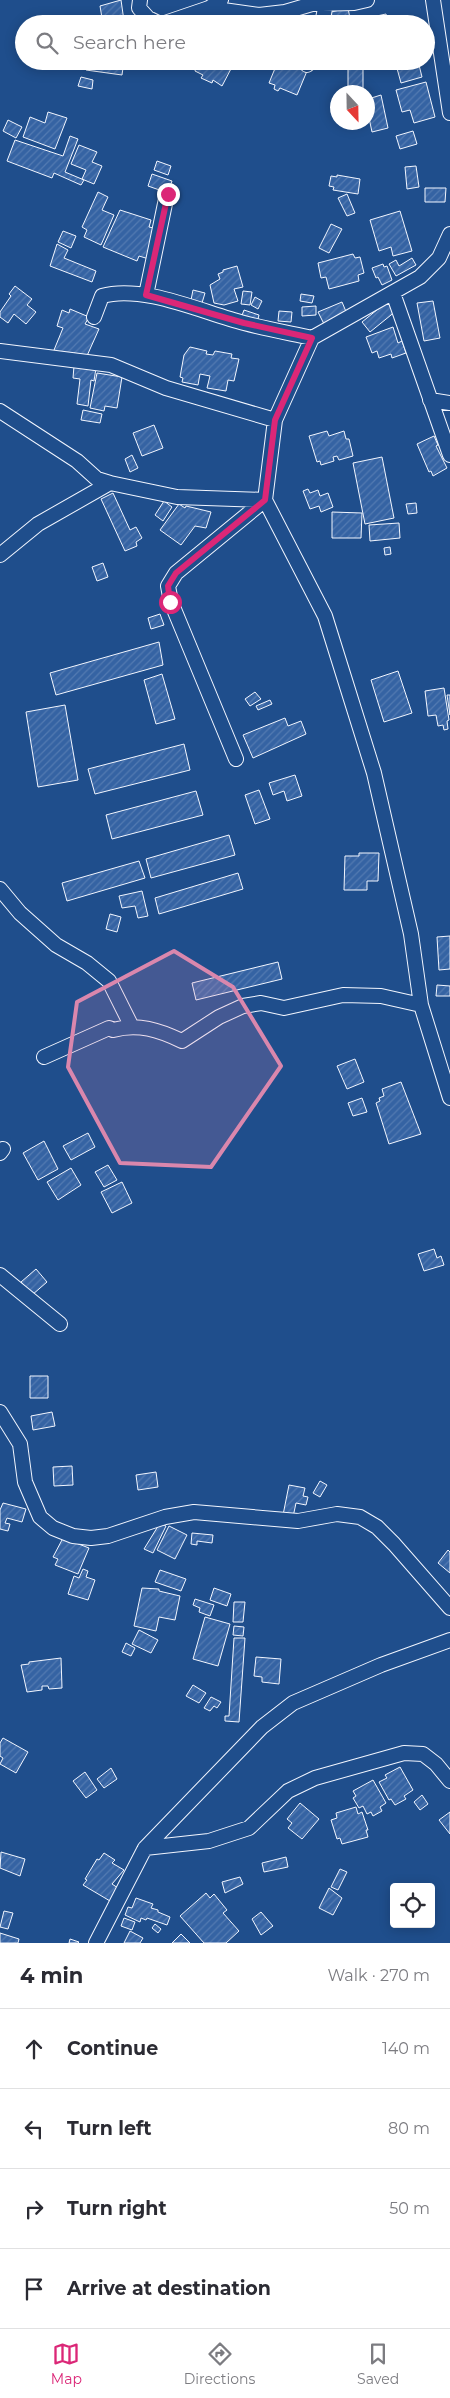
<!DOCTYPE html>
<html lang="en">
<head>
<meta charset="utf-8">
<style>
  :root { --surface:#fff; --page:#f2f2f3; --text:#2b2b33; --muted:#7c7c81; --line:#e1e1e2; --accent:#db2777 }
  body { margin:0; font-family:Montserrat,sans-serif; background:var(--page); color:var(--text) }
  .controls { position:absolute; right:15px; bottom:15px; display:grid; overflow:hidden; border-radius:5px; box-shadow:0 2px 12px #0003 }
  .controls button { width:45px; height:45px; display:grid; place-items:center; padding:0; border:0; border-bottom:1px solid var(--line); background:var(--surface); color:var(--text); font:25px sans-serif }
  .compass { position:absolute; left:330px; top:85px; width:45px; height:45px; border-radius:50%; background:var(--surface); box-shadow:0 2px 12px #0003; rotate:158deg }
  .stop { position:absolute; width:15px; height:15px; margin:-11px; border:4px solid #db2777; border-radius:50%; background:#fff }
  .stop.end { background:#db2777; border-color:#fff; box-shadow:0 1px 5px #0008 }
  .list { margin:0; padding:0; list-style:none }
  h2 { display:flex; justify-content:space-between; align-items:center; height:65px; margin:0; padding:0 20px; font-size:21px }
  h2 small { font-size:16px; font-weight:400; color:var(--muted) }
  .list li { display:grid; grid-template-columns:32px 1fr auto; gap:15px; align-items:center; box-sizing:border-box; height:80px; padding:0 20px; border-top:1px solid var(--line) }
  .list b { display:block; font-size:19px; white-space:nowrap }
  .list em { font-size:16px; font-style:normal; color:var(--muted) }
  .icon { flex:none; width:28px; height:28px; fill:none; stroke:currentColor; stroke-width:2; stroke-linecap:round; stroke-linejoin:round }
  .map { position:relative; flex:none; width:450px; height:1943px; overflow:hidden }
  .search { position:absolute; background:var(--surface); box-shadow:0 2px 12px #0003; left:15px; right:15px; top:15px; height:55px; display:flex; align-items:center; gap:12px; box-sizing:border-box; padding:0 18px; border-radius:28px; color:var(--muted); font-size:19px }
  .sheet { height:385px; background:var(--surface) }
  nav { display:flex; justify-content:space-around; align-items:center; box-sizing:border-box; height:70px; border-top:1px solid var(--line); background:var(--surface); font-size:14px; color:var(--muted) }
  nav a { display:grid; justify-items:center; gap:2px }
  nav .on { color:var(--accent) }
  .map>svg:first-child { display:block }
  .building { fill:url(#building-hatch); stroke:#f2f6ff }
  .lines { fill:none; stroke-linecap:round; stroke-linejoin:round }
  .minor-casing { stroke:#f2f6ff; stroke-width:16 }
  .minor { stroke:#1f4e8c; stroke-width:14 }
  .route { stroke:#db2777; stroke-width:6 }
  .marked { fill:#da87ad; fill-opacity:0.2; stroke:#da87ad; stroke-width:4; stroke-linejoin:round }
</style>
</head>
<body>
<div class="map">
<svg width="450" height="1943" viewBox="0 0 450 1943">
  <defs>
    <pattern id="building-hatch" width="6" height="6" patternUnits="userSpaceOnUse" patternTransform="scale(1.25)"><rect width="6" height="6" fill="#3563a3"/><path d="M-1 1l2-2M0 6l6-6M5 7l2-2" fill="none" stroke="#537ab1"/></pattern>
  </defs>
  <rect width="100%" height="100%" fill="#1f4e8c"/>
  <path class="building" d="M121,0l3,21 -21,3 -3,-18z
    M348,8l3,16h-17l-3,-12z
    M386,14l2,8 11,-2v4h-26l-1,-7z
    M428,34l4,12 -6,1v-12z
    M84,61h40l-2,14 -36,-5 1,-2h-3z
    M197,61h28l8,4 -11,21 -9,-6 -1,3 -11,-5 2,-3 -8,-4z
    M278,61l29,10 -10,24 -17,-7 -2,3 -4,-2 1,-4 -6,-2z
    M395,61h23l4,16 -21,6z
    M348,67h15v25h-15z
    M81,77l12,3 -1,9 -14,-3z
    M426,82l9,35 -21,6 -4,-13 -8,2 -6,-22z
    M381,95l7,33 -16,4 -4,-19v-14z
    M48,112l19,6 -12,31 -32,-12 7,-20 15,6z
    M8,120l14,7 -6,11 -13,-7z
    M413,131l4,13 -17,5 -4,-13z
    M70,136l8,3 -13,33 19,8 -3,5 -27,-12 -2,5 -45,-17 8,-21 48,16z
    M79,145l18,7 -5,10 10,4 -8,18 -12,-5 4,-9 -15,-6z
    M157,161l14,5 -3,9 -14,-5z
    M416,166l3,21 -12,2 -2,-22z
    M152,174l20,7 -4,12 -20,-7z
    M337,175l23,4 -2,15 -25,-4 1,-3 -5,-1 2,-10 6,1z
    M425,188h21l-1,14h-20z
    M98,192l10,5 -6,13 12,5 -13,30 -17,-8 3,-7 -5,-3z
    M347,194l8,19 -8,3 -9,-18z
    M120,210l31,10 -2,7 9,2 -9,30 -10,-3 -2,5 -34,-14z
    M400,211l12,40 -19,5 -2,-9 -12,4 -9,-31z
    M331,224l11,5 -13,24 -10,-5z
    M63,231l13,5 -5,12 -13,-6z
    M57,244l11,6 -4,8 32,13 -4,11 -42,-16z
    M353,254l2,4 5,-1 4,16 -6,2 1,6 -30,8 -3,-12 -5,1 -3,-15z
    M412,258l4,7 -20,11 -7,-12 7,-4 3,6z
    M383,264l1,3 3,-1 5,14 -10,5 -4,-8 -2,1 -4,-10z
    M237,266l6,21 -9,2 4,12 -14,4 -10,-2 -4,-18 10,-6 -2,-5 5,-2v-2z
    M15,286l17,13 -5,6 9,7 -10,12 -12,-10 -6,9 -8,-6v-5l11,-16 -2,-2z
    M193,290l12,3 -3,10 -11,-3z
    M243,291l9,1 -2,13 -9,-1z
    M301,294l13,2 -2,7 -12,-2z
    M255,297l7,4 -4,8 -7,-4z
    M388,301l8,10 -26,21 -8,-10z
    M433,301l7,37 -16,3 -7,-38z
    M342,302l5,12 -23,10 -6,-12z
    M316,306v9l-14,1v-9z
    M70,309l19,8 -4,7 14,5 -13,29 -12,-5 -2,4 -18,-7 9,-22 -6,-2 5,-16 7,3z
    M244,310l15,5 -2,8 -16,-5z
    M279,311l13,1 -1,10 -13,-1z
    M393,327l5,16 4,-2 4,12 -14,5 -1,-4 -12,4 -2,-7 -5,2 -6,-16z
    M190,347l17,4 -1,3 7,1 2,-4 17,3 -1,4 8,1 -5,22 -6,-1 -2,11 -19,-3 3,-12 -10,-2 -2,11 -16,-3 1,-4 -3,-1 4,-22z
    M74,366l22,2 -2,13 -3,-1 -3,26 -11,-2 3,-25 -7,-1z
    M97,373l25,4 -5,31 -12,-2 -1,5 -14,-3z
    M83,410l19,4 -2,9 -19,-3z
    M154,425l9,23 -21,8 -9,-23z
    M327,431l2,5 15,-5 2,8h3l4,17 -14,4 -2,-4 -4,1 1,4 -13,4 -1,-4 -3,1 -8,-26z
    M434,436l4,9 -2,1 11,22 -14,8 -2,-5 -2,1 -12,-28z
    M132,455l6,13 -8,4 -5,-13z
    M382,457l12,61 -29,6 -12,-61z
    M308,489l2,4 8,-3 2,6 8,-3 5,14 -12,5 -2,-6 -9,3 -7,-18z
    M113,493l17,37 6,-3 6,11 -6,4 1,4 -12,5 -24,-52z
    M164,501l8,6 -9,14 -8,-6z
    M416,503l1,10 -9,1 -2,-10z
    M179,504l6,4 1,-2 25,6 -5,16 -11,-2 -14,19 -21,-15z
    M332,512l30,1 -1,25h-29z
    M399,523l1,15 -30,3 -1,-16z
    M390,547l1,7 -6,1 -1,-7z
    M103,563l5,14 -11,4 -5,-14z
    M160,614l4,11 -13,4 -3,-11z
    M159,642l4,23 -107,30 -6,-22z
    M398,671l14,42 -28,9 -13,-42z
    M162,674l13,45 -19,5 -12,-44z
    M444,688l5,32 -2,1 1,8 -4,1 -1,-5 -5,1 -2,-11 -8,1 -3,-25z
    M255,692l6,7 -11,7 -5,-7z
    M447,695h3v20z
    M270,700l2,4 -14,6 -2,-4z
    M65,705l13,75 -40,7 -12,-75z
    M285,718l3,8 13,-5 5,13 -53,24 -10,-23z
    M184,744l6,26 -95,24 -7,-25z
    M295,775l7,21 -15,5 -3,-10 -11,4 -4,-12z
    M259,790l11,29 -15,5 -10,-29z
    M196,791l7,24 -91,24 -6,-24z
    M229,835l6,20 -84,23 -5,-19z
    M359,853h20l-1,28h-11v9h-23l1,-34h14z
    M139,861l6,17 -78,23 -5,-18z
    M238,873l5,16 -84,25 -4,-16z
    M142,891l6,25 -10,2 -3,-12 -13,2 -3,-12z
    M110,914l11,3 -4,15 -11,-3z
    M450,936v33l-11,1 -2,-33z
    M278,962l4,17 -86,21 -4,-17z
    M437,985l13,1v10h-14z
    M355,1059l9,23 -17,7 -10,-23z
    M401,1082l20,52 -32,10 -13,-41 4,-2 -1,-3 5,-2 -2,-7z
    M362,1098l5,14 -14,4 -5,-13z
    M88,1133l7,14 -24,13 -8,-14z
    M44,1141l14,28 -20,11 -15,-27z
    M108,1165l9,15 -13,7 -9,-15z
    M71,1168l10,17 -23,15 -11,-18z
    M122,1182l10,21 -20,10 -11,-21z
    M434,1249l3,9 4,-2 3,9 -20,6 -6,-17z
    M36,1269l11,13 -15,13 -11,-13z
    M30,1376h18v22h-18z
    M52,1412l3,14 -22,4 -2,-14z
    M72,1466l1,19 -19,1 -1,-19z
    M156,1472l2,15 -20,3 -2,-15z
    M320,1481l7,4 -7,12 -7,-4z
    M289,1485l16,3 -2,8 5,1 -2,8 -10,-2 -3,14 -10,-2z
    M3,1503l23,6 -4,13 -15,-4 -2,5 5,1 -2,7 -8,-2v-19z
    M160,1523l6,3 -13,27 -9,-4z
    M169,1526l18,9 -12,24 -18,-9z
    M192,1533l21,2 -1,8 -15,-2v4l-6,-1z
    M63,1538l26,10 -11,26 -23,-9 3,-6 -5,-2z
    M448,1550l2,2v21l-12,-10z
    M83,1569l5,2 -2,6 9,3 -7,20 -20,-6 6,-18 5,2z
    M160,1570l26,9 -5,12 -26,-9z
    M142,1588l17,1v2l21,5 -5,24 -16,-3 -3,14 -22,-5z
    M214,1588l17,6 -4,12 -17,-6z
    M195,1599l19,6 -4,11 -11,-4 1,-4 -7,-3z
    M234,1602h11l-2,20h-10z
    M205,1617l25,7 -12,42 -25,-7z
    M234,1626l10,1 -1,9 -10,-1z
    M139,1630l19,10 -7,13 -19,-9z
    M234,1638h11l-6,84 -14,-1v-5h4z
    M126,1643l9,5 -4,8 -9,-4z
    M256,1657l25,2 -2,25 -17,-2v-5l-8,-1z
    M61,1658l1,30 -13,1 -1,-3h-6v4l-15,2 -6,-27 8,-1v-2z
    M193,1685l13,8 -7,10 -13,-7z
    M211,1697l10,5 -4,6 -3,-2 -4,5 -6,-3z
    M3,1738l25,14 -12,21 -16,-9 3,-6 -3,-2v-13z
    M400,1767l13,23 -9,6 2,3 -11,6 -4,-6 -2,1 -10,-18 8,-4 -2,-3z
    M111,1768l6,11 -13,9 -7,-9z
    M85,1772l12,18 -11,8 -13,-17z
    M373,1780l13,23 -6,4 2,4 -9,5 -2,-4 -4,2 -4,-8 -4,2 -6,-10 3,-2 -3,-5z
    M422,1795l6,9 -8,6 -6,-8z
    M300,1803l19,16 -17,20 -14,-11 4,-5 -5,-4z
    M356,1807l2,7 4,-2 6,18h-2l2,7 -26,7 -2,-6 -3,1 -6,-19 6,-2 -1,-5z
    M450,1812v22l-11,-14z
    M1,1852l24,7 -5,17 -20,-8z
    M104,1853l11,7 -3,3 12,7 -12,14 6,4 -8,13 -27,-16 4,-5 -2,-1 12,-20 2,1z
    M286,1857l2,10 -24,5 -2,-9z
    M340,1869l7,3 -9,18 -7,-3z
    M240,1877l3,7 -18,9 -3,-11z
    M329,1888l13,10 -9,17 -14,-7z
    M206,1893l4,5 4,-4 13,16 -4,3 16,18 -13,12h-22l-24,-27z
    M136,1898l17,6 -2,4 7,2v2l12,5 -3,8 -20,-7 -1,2 -5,-2 -1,4 -15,-7 3,-8 4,1z
    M4,1911l9,2 -5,16 -8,-2z
    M261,1912l12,14 -12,9 -9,-16z
    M124,1918l11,4 -3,8 -11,-4z
    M155,1924l6,5 -3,4 -6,-5z
    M130,1931l13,7 -3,5h-16z
    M0,1933l19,6 -1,4h-18z
    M181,1934l9,9h-18z
    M70,1939l9,3 -1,1h-9z"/>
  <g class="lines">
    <defs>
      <path id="minor" d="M140,0l-1,8 9,10 12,6
        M433,0l17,113
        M209,8l50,7 26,-3 27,-8 42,-1 13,-3
        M162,24l47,-16 12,-8
        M322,24l4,-21
        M307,65l1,-4
        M450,234l-11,24 -19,19 -108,61 -37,82 -10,80 60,116 49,157 37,161 10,71 29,93
        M393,293l57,162
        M146,295l21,-101
        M94,317l8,-21c41,-12 102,17 142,27 23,6 45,10 68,15
        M0,351l111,14 55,23 109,32
        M430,400l20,3
        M0,411l77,50 20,18 13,4
        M0,555l38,-31 72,-41 67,14 88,3
        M236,759l-65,-157 -3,-16 8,-13 89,-73
        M0,889l20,24 36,32 31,18 22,18 22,44
        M44,1057l65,-29 4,2c25,-7 46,0 69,11l37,-24 24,-11 18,-3 23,5 59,-13 38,1 40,9
        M0,1153l3,-4
        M0,1275l60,49
        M0,1412l20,32 5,38 15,35 13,11 20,8 18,2 17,-2 57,-19 29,-5 104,9 39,-7 23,3 17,10 17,17 56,64
        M145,1848l64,-7 40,-13 39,-37 27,-13 89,-25 19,1 13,10 14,17
        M96,1943l49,-95 117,-121 31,-24 88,-38 69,-25"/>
    </defs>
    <use href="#minor" class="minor-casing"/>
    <use href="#minor" class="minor"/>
  </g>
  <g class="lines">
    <path class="route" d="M168,194l-22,101 98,28 68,15 -37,82 -10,80 -89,73 -8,13 2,16"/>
  </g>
  <path class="marked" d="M174,951l59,36 48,79 -70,101 -91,-4 -52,-96 9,-65z"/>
</svg>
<div class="controls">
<button><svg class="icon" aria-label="locate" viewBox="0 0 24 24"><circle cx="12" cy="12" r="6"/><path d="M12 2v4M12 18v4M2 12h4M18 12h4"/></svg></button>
</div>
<svg class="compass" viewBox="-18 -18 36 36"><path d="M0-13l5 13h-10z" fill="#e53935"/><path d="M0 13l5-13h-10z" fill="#7c7c81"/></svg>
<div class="stop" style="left:170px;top:602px"></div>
<div class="stop end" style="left:168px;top:194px"></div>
<div class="search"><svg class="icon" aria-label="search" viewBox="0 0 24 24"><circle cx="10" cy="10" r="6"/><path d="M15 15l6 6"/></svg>Search here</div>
</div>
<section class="sheet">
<h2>4 min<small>Walk · 270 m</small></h2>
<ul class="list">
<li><svg class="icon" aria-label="ahead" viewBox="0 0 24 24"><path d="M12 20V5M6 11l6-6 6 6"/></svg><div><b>Continue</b></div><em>140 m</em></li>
<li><svg class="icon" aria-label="left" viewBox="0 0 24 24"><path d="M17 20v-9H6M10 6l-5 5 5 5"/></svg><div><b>Turn left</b></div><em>80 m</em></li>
<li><svg class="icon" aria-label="right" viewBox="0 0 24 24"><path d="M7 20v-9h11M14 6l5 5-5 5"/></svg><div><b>Turn right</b></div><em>50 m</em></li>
<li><svg class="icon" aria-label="arrive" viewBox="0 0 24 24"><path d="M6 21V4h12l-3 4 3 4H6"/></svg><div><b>Arrive at destination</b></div></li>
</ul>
</section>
<nav>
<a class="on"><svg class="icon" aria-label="map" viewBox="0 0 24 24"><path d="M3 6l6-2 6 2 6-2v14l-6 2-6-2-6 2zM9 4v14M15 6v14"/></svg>Map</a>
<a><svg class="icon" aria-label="directions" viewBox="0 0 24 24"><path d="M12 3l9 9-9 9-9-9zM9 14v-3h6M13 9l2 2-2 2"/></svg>Directions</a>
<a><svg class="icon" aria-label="saved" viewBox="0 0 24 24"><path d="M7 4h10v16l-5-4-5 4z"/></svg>Saved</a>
</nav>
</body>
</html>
